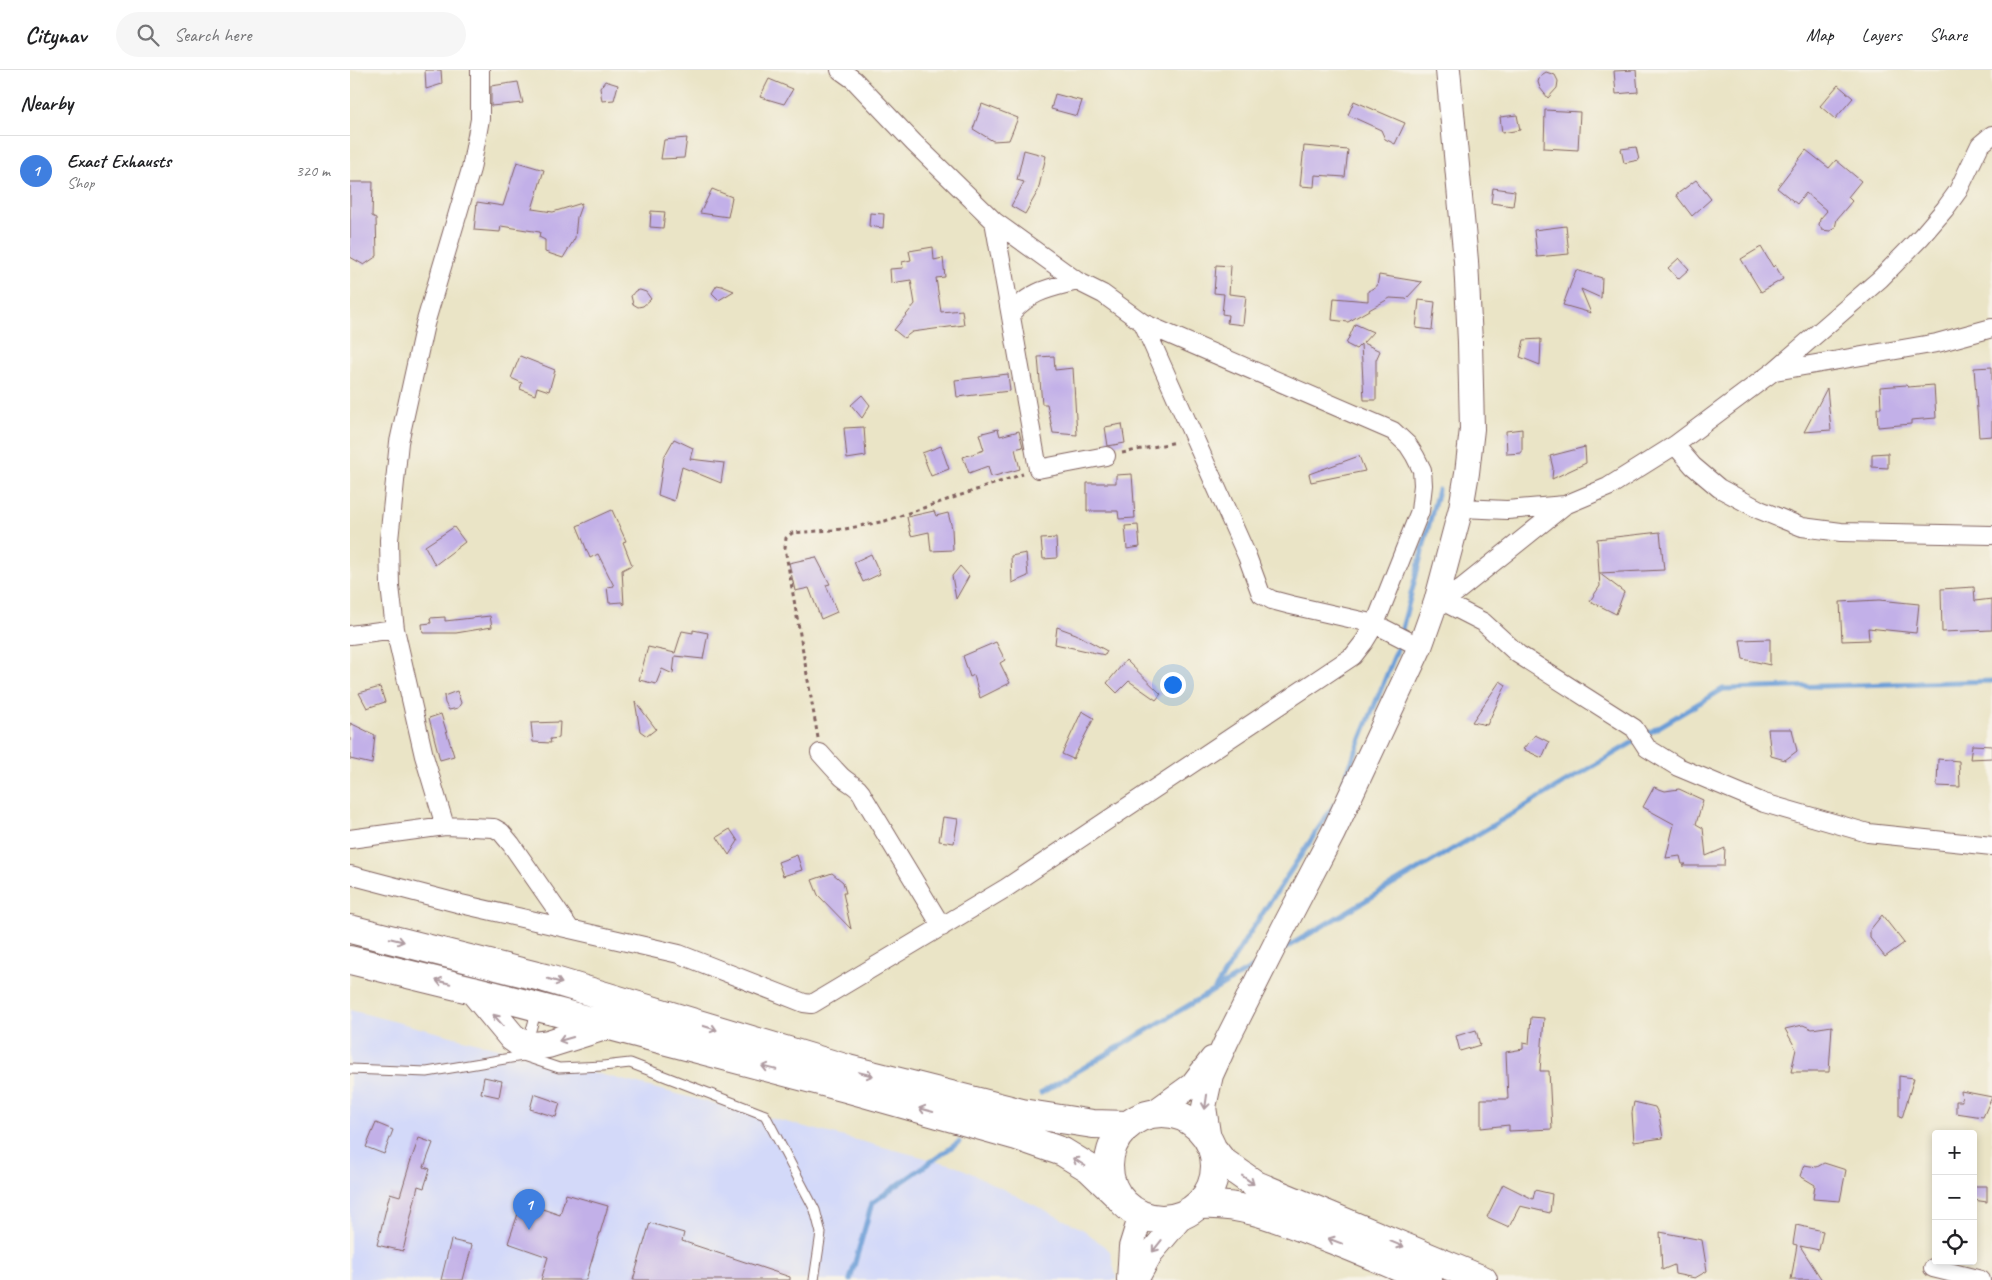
<!DOCTYPE html>
<html lang="en">
<head>
<meta charset="utf-8">
<style>
  :root { --surface:#fff; --page:#f6f6f6; --text:#202124; --muted:#757577; --line:#e0e0e0; --accent:#c8321e }
  body { margin:0; font-family:Caveat,sans-serif; background:var(--page); color:var(--text) }
  .controls { position:absolute; right:15px; bottom:15px; display:grid; overflow:hidden; border-radius:5px; box-shadow:0 2px 8px #0003 }
  .controls button { width:45px; height:45px; display:grid; place-items:center; padding:0; border:0; border-bottom:1px solid var(--line); background:var(--surface); color:var(--text); font:25px sans-serif }
  .you { position:absolute; left:822px; top:614px; width:18px; height:18px; margin:-12px; border:4px solid #fff; border-radius:50%; background:#1a73e8; box-shadow:0 0 0 8px #1a73e833 }
  .badge { display:grid; place-items:center; width:32px; height:32px; border-radius:50%; background:var(--accent); color:#fff; font-size:16px; font-weight:700 }
  .pin { position:absolute; translate:-50% -41px; filter:drop-shadow(0 1px 2px #0008) }
  .pin::after { content:''; position:absolute; top:26px; width:18px; height:15px; background:inherit; clip-path:polygon(0 0,100% 0,50% 100%) }
  .list { margin:0; padding:0; list-style:none }
  h2 { display:flex; justify-content:space-between; align-items:center; height:65px; margin:0; padding:0 20px; font-size:21px }
  h2 small { font-size:16px; font-weight:400; color:var(--muted) }
  .list li { display:grid; grid-template-columns:32px 1fr auto; gap:15px; align-items:center; box-sizing:border-box; height:70px; padding:0 20px; border-top:1px solid var(--line) }
  .list b { display:block; font-size:19px; white-space:nowrap }
  .list p { margin:0; font-size:16px; white-space:nowrap; color:var(--muted) }
  .list em { font-size:16px; font-style:normal; color:var(--muted) }
  .icon { flex:none; width:28px; height:28px; fill:none; stroke:currentColor; stroke-width:2; stroke-linecap:round; stroke-linejoin:round }
  .map { position:relative; flex:none; width:1642px; height:1210px; overflow:hidden }
  header { display:flex; align-items:center; gap:30px; box-sizing:border-box; height:70px; padding:0 25px; background:var(--surface); border-bottom:1px solid var(--line) }
  header strong { font-size:24px }
  nav { display:flex; gap:28px; margin-inline-start:auto; font-size:18px }
  .search { width:350px; height:45px; background:var(--page); display:flex; align-items:center; gap:12px; box-sizing:border-box; padding:0 18px; border-radius:28px; color:var(--muted); font-size:19px }
  main { display:flex }
  aside { flex:1; background:var(--surface) }
  .map>svg:first-child { display:block }
  .built { fill:#d3d9f9 }
  .lines { fill:none; stroke-linecap:round; stroke-linejoin:round }
  .stream { stroke:#6c9ed7; stroke-width:5 }
  .building { fill:#c2b0e8 }
  .lane-casing { stroke:#826461; stroke-width:11 }
  .street-casing { stroke:#826461; stroke-width:20 }
  .secondary-casing { stroke:#826461; stroke-width:26 }
  .highway-casing { stroke:#826461; stroke-width:30 }
  .path { stroke:#826461; stroke-width:3; stroke-dasharray:4 4; stroke-linecap:butt }
  .lane { stroke:#fff; stroke-width:9 }
  .street { stroke:#fff; stroke-width:18 }
  .secondary { stroke:#fff; stroke-width:24 }
  .highway { stroke:#fff; stroke-width:28 }
  .oneway { stroke:#ae9aa0 }
</style>
</head>
<body>
<header>
<strong>Citynav</strong>
<div class="search"><svg class="icon" aria-label="search" viewBox="0 0 24 24"><circle cx="10" cy="10" r="6"/><path d="M15 15l6 6"/></svg>Search here</div>
<nav><a>Map</a><a>Layers</a><a>Share</a></nav>
</header>
<main>
<aside>
<h2>Nearby<small></small></h2>
<ul class="list">
<li><span class="badge" style="background:#3f7fe0">1</span><div><b>Exact Exhausts</b><p>Shop</p></div><em>320 m</em></li>
</ul>
</aside>
<div class="map">
<svg width="1642" height="1210" viewBox="0 0 1642 1210">
  <rect width="100%" height="100%" fill="#f7f3e8"/>
  <filter id="ink" filterUnits="userSpaceOnUse"><feTurbulence type="fractalNoise" baseFrequency=".02" numOctaves="2"/><feDisplacementMap in="SourceGraphic" scale="10" xChannelSelector="R" yChannelSelector="G"/><feConvolveMatrix kernelMatrix="1 2 1 2 8 2 1 2 1" color-interpolation-filters="sRGB"/></filter>
  <filter id="wash" filterUnits="userSpaceOnUse"><feTurbulence type="fractalNoise" baseFrequency=".0096" numOctaves="4" result="noise"/><feDisplacementMap in="SourceGraphic" scale="20" xChannelSelector="R" yChannelSelector="G"/><feGaussianBlur stdDeviation="1.12" result="paint"/><feColorMatrix in="noise" values="0 0 0 0 0 0 0 0 0 0 0 0 0 0 0 0 0 1.4 0 .05"/><feComposite in="paint" operator="in"/></filter>
  <g filter="url(#wash)">
    <rect width="100%" height="100%" fill="#eae4c6"/>
    <path class="built" d="M0,940l607,156 127,64 26,21 7,29h-767z"/>
    <g class="lines">
      <path class="stream" d="M994,711l52,-129 42,-162
        M932,880l441,-261 269,-8
        M865,919l32,-52 87,-132
        M691,1023l214,-127
        M500,1210l22,-77 87,-61"/>
    </g>
    <g id="blocks">
      <path class="building" d="M75,0h16l1,14 -16,5z
        M1286,0l2,22 -22,2 -2,-23z
        M1196,2l9,3 3,6 -1,7 -9,10 -8,-10 -2,-6 2,-6z
        M419,9l24,10 -9,15 -24,-7z
        M255,11l13,4 -4,15 -12,1 -2,-13z
        M168,12l5,21 -32,3v-20z
        M1488,15l15,13 -18,21 -15,-13z
        M705,24l27,7 -5,15 -26,-7z
        M1004,31l51,22 -10,21 -10,-5 -4,-9 -33,-15z
        M632,34l36,14 -9,22 -16,1 -20,-12z
        M1195,40l35,2 -2,38 -34,-2z
        M1167,45l3,15 -18,3 -2,-16z
        M337,68l-3,20 -23,1 3,-19z
        M954,76l44,4 -3,27 -30,-2 -1,12 -14,-1z
        M1286,77l3,13 -15,3 -3,-14z
        M674,80l22,6 -8,35 -13,23 -14,-8 13,-24 -7,-2z
        M1456,80l23,18 7,-8 25,21 -13,16 4,4 -15,18 -2,9 -5,3 -8,-1 -3,-5 1,-6 7,-8 -21,-18 -9,11 -20,-16z
        M167,92l27,8 -12,39 21,3 29,-9 -5,14 -2,21 -12,20 -18,-6v-12l-6,-3 1,-5 -39,-6 -1,6 -26,-2 3,-28 26,4z
        M1346,110l15,19 -19,17 -16,-21z
        M0,112h23l-1,34 4,2 1,38 -13,9 -14,-8z
        M1143,118l22,3 -2,15 -22,-3z
        M362,119l20,8 -4,20 -28,-4z
        M301,141l14,1 -2,16 -13,-1z
        M520,143l14,1 -1,14 -14,-2z
        M1216,156l3,28 -32,3 -3,-27z
        M583,177l1,13 9,-2 2,19 -9,1 5,34 21,-2 2,15 -52,7 -8,6 -10,-8 21,-26 -4,-24 -20,3 -1,-14 13,-1 -1,-6 9,-2 -2,-9z
        M1411,177l12,20 2,-2 8,14 -22,13 -20,-33z
        M1329,188l10,11 -11,10 -10,-11z
        M866,195l15,1 -2,28 17,2 -3,29 -16,-2 1,-8 -6,-1 2,-20 -10,-1z
        M1226,200l26,8 -1,20 -20,-9 10,24 -28,-8z
        M1029,205l43,7 -16,17 -16,-1 -42,24 -16,-2 2,-22 34,3v-10l9,-5z
        M367,215l5,1 12,5 -15,9 -7,-7z
        M290,220l6,2 5,7 -8,7 -5,1 -5,-3 -2,-8 4,-5z
        M1069,230l16,2 -3,28 -16,-2z
        M1005,254l18,8 -10,11 17,8 -4,9v40h-12l-3,-56 -5,5 -10,-5z
        M1191,269l-1,26 -20,-8 4,-17z
        M170,286l35,14 -6,21 -12,-4 -2,8 -15,-6 2,-6 -11,-5z
        M704,286l1,14 18,-2 4,67 -24,-2 -6,-29h-5l-4,-47z
        M1642,297v69l-13,1 -5,-69z
        M658,304l2,17 -53,6 -2,-17z
        M1556,315l2,2 26,-2 2,33 -25,2v4l-33,3 -1,-19h4l-1,-21z
        M1477,318l4,42 -27,2z
        M512,325l8,10 -8,13 -11,-13z
        M772,354l3,19 -17,3 -3,-19z
        M514,357l2,29 -19,3 -3,-31z
        M648,359l2,7 19,-5 4,16 -8,2 5,20 -29,8 -3,-11 -19,7 -6,-16 21,-7 -5,-16z
        M1172,359v24l-15,1 -1,-23z
        M324,369l19,9 -3,11 34,4 -3,20 -39,-16 -8,34 -16,-6 6,-38z
        M591,376l8,23 -18,7 -9,-23z
        M1235,377l1,16 -34,16 1,-11 -3,-12z
        M1538,383v15l-16,-1v-13z
        M1009,386l6,15 -54,11 -2,-8z
        M782,404l3,44 -16,1 -1,-8h-31v-28h29v-8z
        M262,440l14,31 -3,1 9,23 -10,5 2,35 -2,-3 -13,1 -2,-16 7,-1 -16,-32 -8,4 -13,-32z
        M584,441l2,5 12,-3 4,15 1,22 -22,1 -2,-19 -18,4 -4,-19z
        M788,455l2,22 -13,2 -2,-23z
        M104,457l11,15 -30,23 -10,-19z
        M1310,462l4,38 -65,3 -2,-34z
        M706,468l1,20 -14,1 -2,-20z
        M676,483l2,23 -16,7 -1,-27z
        M521,484l9,20 -17,8 -9,-20z
        M466,487l14,27 -4,1 11,27 -16,7 -12,-31 -14,3 -6,-28z
        M610,496l9,10 -13,23 -4,-23z
        M1249,503l25,19 -8,22 -26,-13 10,-15z
        M1624,517l1,14 17,-2v31l-50,2 -1,-43z
        M1529,530l40,4 -3,29 -48,-5 1,12 -27,1 -2,-39z
        M140,546l2,11 -36,6h-33l-1,-9 9,-1 -1,-5 15,-1v4z
        M707,557l19,7 31,17 -2,4 -50,-11z
        M343,560l15,3 -5,26 -28,-3 -2,18 -11,-5 -6,15 -17,-4 9,-33 27,6 7,-22 11,2z
        M1420,569v26l-27,-6 -3,-19z
        M646,572l9,18 -5,3 10,20 -30,15 -6,-23 -4,2 -7,-21z
        M776,590l35,34 -5,6 -27,-19 -12,12 -10,-10z
        M1150,611l6,4 -19,40 -15,-3z
        M30,617l5,15 -18,6 -8,-15z
        M107,621l4,12 -3,5 -9,2 -4,-7 -1,-7z
        M285,631l21,28 -9,7 -7,-5z
        M732,641l12,7 -21,41 -11,-5z
        M91,644l13,42 -14,4 -11,-42z
        M210,652l-1,16 -9,1 1,4 -18,-1 -2,-19z
        M0,653l25,12 -3,29 -22,-5z
        M1418,659h24l5,22 -12,9 -14,-4z
        M1185,665l14,7 -7,16 -19,-9z
        M1622,675l20,1v12l-22,1z
        M1588,689l21,2 1,26 -23,-1z
        M1304,717l11,4 14,-2 24,11 -7,24 7,4 3,28 19,-8 -1,18h-41l3,-2h-4l-2,-8 -14,2 8,-34 -31,-17z
        M593,747l15,2 -4,24 -15,-2z
        M380,759l8,12 -9,14 -12,-18z
        M447,785l5,15 -19,6 -5,-14z
        M482,803l11,9 3,11h-3l8,36 -33,-34 -6,-15z
        M1532,845l22,28 -19,14 -15,-19v-8z
        M1181,947l13,1 -4,53h9l3,58 -43,2v-6l-28,3v-29h27l-2,-47 17,-3v-6l6,1z
        M1453,955l9,4 20,-3 -3,46h-38l5,-23 -11,-20z
        M1126,960l4,15 -20,6 -4,-15z
        M1549,1006l15,2 -12,40 -3,-1z
        M134,1007l18,4 -3,16 -18,-4z
        M1611,1021l31,6 -9,20 -27,-4v-12h6z
        M184,1024l26,9 -4,14 -26,-8z
        M1284,1032l21,5 4,8 4,23 -29,4 -2,-29z
        M26,1053l17,7 -9,24 -18,-7z
        M69,1068l14,5 -9,24 6,2 -6,19 -6,-2 -15,65 -26,-6 13,-52 10,3 10,-33z
        M1474,1093l22,7 -6,31 -27,-2 2,-14 -15,-9 4,-11 13,2z
        M1153,1114l30,15 2,-9 17,4 -2,19 -30,-7 -11,21 -22,-10z
        M1623,1116h14v16l-14,-2z
        M216,1124l42,12 -22,74h-45l7,-23 -40,-14 14,-41 38,13z
        M300,1153l34,10 -2,8 108,36v3h-157z
        M1446,1155l27,6 -4,19 -19,-4 22,34h-31l6,-35 -4,-1z
        M1310,1162l42,8 5,31 -12,7 -20,-4 -1,-9 -12,5z
        M101,1170l21,5 -9,35h-22z"/>
    </g>
  </g>
  <g filter="url(#ink)">
    <use href="#blocks" fill-opacity="0" stroke="#826461" stroke-width="1"/>
    <g class="lines">
      <defs>
        <path id="lane" d="M177,974l10,-35
          M0,999l77,3 96,-16 36,12 44,-2 27,-3 135,52 50,95 6,23 -7,47"/>
        <path id="street" d="M490,0l14,10 60,63 80,78 83,60 26,13 40,29 250,108 15,14 7,11 7,14 1,15 -3,26 -45,113 45,23
          M644,151l44,248 68,-13
          M661,243c22,-23 36,-24 66,-32
          M1425,301l162,-28 55,-15
          M1325,375l18,21 26,22 41,22 42,17 39,5 151,3
          M1111,438l46,2 58,-5 43,-18 67,-42 99,-74 106,-92 41,-42 24,-28 13,-18 22,-46 12,-10
          M1086,532h8l39,20 35,32 116,74 13,20 31,19 86,36 104,30 124,13
          M1094,532l121,-97
          M0,565l45,-6
          M470,683c7,8 14,16 22,24 9,8 17,9 22,21l78,129
          M95,756l-21,-70 -29,-127 -5,-43 -1,-46 10,-98 26,-118 46,-155 9,-50v-49
          M0,769l95,-13 49,2 7,4 10,12 59,85
          M0,805l111,29 218,50 125,49 8,1 194,-116 347,-232 11,-14 11,-18 -84,-19 -19,-5 -11,-6 -14,-38 -104,-233
          M1583,1198l48,12"/>
        <path id="secondary" d="M803,1043l39,-28 20,-26
          M859,1070l-5,-33 7,-32 16,-35 58,-115 48,-92 87,-186 16,-45 25,-94 6,-35 5,-44 -2,-87 -4,-81 -18,-191
          M779,1210l2,-33 10,-32
          M786,1210l15,-27 32,-38"/>
        <path id="highway" d="M0,859l195,49 303,91 174,44 71,11 35,1
          M0,890l123,30 373,98 171,48 46,16 26,16 27,26
          M123,920l39,47 14,10 22,-3 57,-18
          M759 1096a53 53 0 1 1 106 0a53 53 0 1 1-106 0Z
          M862,1078l10,13 34,24 227,95
          M849,1135c42,-3 81,14 119,29 37,14 74,30 110,46"/>
      </defs>
      <use href="#lane" class="lane-casing"/>
      <use href="#street" class="street-casing"/>
      <use href="#secondary" class="secondary-casing"/>
      <use href="#highway" class="highway-casing"/>
      <path class="path" d="M772,383l55,-11
        M468,668l-33,-190 1,-10 6,-5 53,-4 40,-8 138,-47"/>
      <use href="#lane" class="lane"/>
      <use href="#street" class="street"/>
      <use href="#secondary" class="secondary"/>
      <use href="#highway" class="highway"/>
    </g>
    <defs><path id="oneway-shaft" d="M-6 0H5M1.5-3L5.5 0L1.5 3" fill="none" stroke-width="1.6" stroke-linecap="round" stroke-linejoin="round" transform="scale(1.25)"/></defs>
    <g class="oneway">
      <use href="#oneway-shaft" transform="translate(47 870) rotate(14)"/>
      <use href="#oneway-shaft" transform="translate(205 911) rotate(17)"/>
      <use href="#oneway-shaft" transform="translate(93 912) rotate(-167)"/>
      <use href="#oneway-shaft" transform="translate(148 950) rotate(-130)"/>
      <use href="#oneway-shaft" transform="translate(360 958) rotate(17)"/>
      <use href="#oneway-shaft" transform="translate(216 969) rotate(164)"/>
      <use href="#oneway-shaft" transform="translate(419 998) rotate(-166)"/>
      <use href="#oneway-shaft" transform="translate(516 1004) rotate(14)"/>
      <use href="#oneway-shaft" transform="translate(856 1032) rotate(98)"/>
      <use href="#oneway-shaft" transform="translate(576 1040) rotate(-165)"/>
      <use href="#oneway-shaft" transform="translate(729 1092) rotate(-148)"/>
      <use href="#oneway-shaft" transform="translate(898 1110) rotate(36)"/>
      <use href="#oneway-shaft" transform="translate(985 1171) rotate(-159)"/>
      <use href="#oneway-shaft" transform="translate(1047 1174) rotate(22)"/>
      <use href="#oneway-shaft" transform="translate(807 1176) rotate(128)"/>
    </g>
  </g>
</svg>
<div class="controls">
<button>+</button>
<button>−</button>
<button><svg class="icon" aria-label="locate" viewBox="0 0 24 24"><circle cx="12" cy="12" r="6"/><path d="M12 2v4M12 18v4M2 12h4M18 12h4"/></svg></button>
</div>
<div class="you"></div>
<div class="pin badge" style="left:179px;top:1160px;background:#3f7fe0">1</div>
</div>
</main>
</body>
</html>
